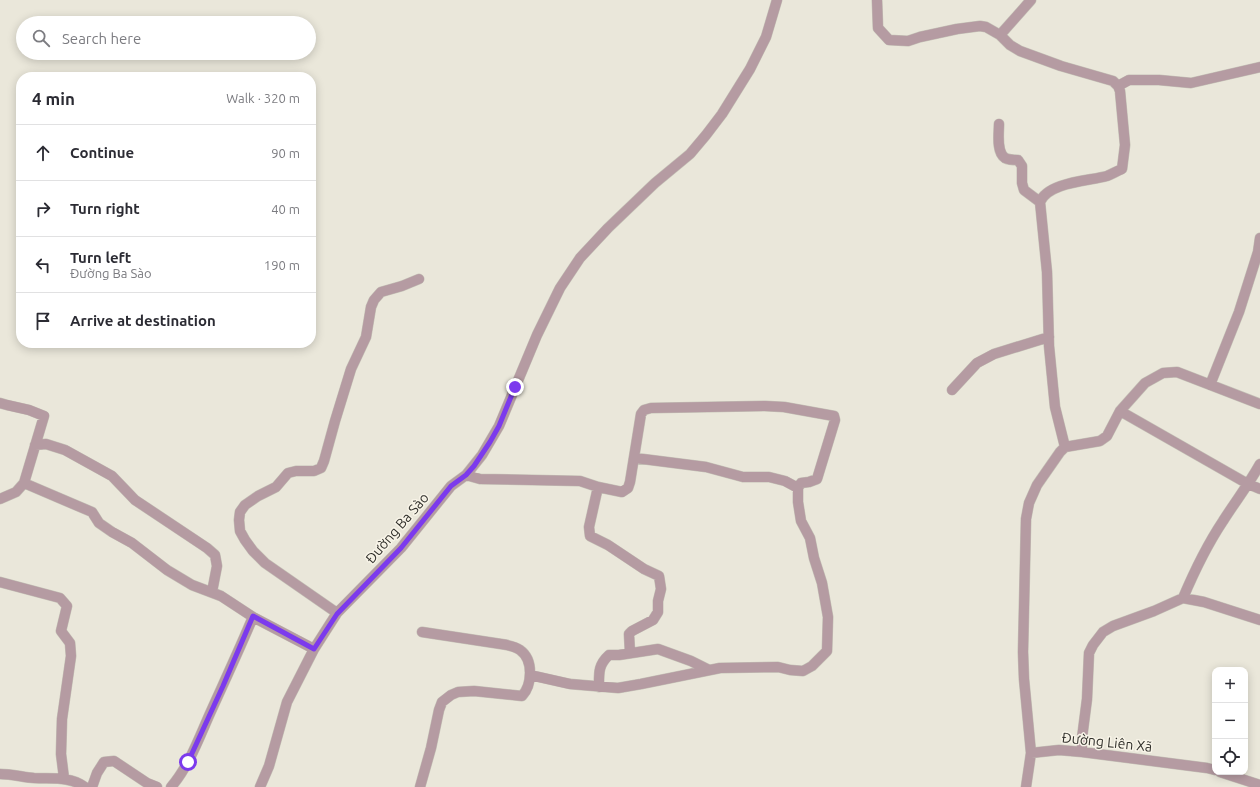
<!DOCTYPE html>
<html lang="en">
<head>
<meta charset="utf-8">
<style>
  :root { --surface:#fff; --page:#f7f7f7; --text:#2b2b33; --muted:#7c7c81; --line:#e1e1e2 }
  body { margin:0; font-family:Ubuntu,sans-serif; background:var(--page); color:var(--text) }
  .controls { position:absolute; right:12px; bottom:12px; display:grid; overflow:hidden; border-radius:8px; box-shadow:0 2px 10px #0003 }
  .controls button { width:36px; height:36px; display:grid; place-items:center; padding:0; border:0; border-bottom:1px solid var(--line); background:var(--surface); color:var(--text); font:20px sans-serif }
  .stop { position:absolute; width:12px; height:12px; margin:-9px; border:3px solid #7c3aed; border-radius:50%; background:#fff }
  .stop.end { background:#7c3aed; border-color:#fff; box-shadow:0 1px 4px #0008 }
  .list { margin:0; padding:0; list-style:none }
  h2 { display:flex; justify-content:space-between; align-items:center; height:52px; margin:0; padding:0 16px; font-size:17px }
  h2 small { font-size:13px; font-weight:400; color:var(--muted) }
  .list li { display:grid; grid-template-columns:26px 1fr auto; gap:12px; align-items:center; box-sizing:border-box; height:56px; padding:0 16px; border-top:1px solid var(--line) }
  .list b { display:block; font-size:15px; white-space:nowrap }
  .list p { margin:0; font-size:13px; white-space:nowrap; color:var(--muted) }
  .list em { font-size:13px; font-style:normal; color:var(--muted) }
  .icon { flex:none; width:22px; height:22px; fill:none; stroke:currentColor; stroke-width:2; stroke-linecap:round; stroke-linejoin:round }
  .map { position:relative; flex:none; width:1260px; height:787px; overflow:hidden }
  .search { position:absolute; background:var(--surface); box-shadow:0 2px 10px #0003; left:16px; top:16px; width:300px; height:44px; display:flex; align-items:center; gap:10px; box-sizing:border-box; padding:0 14px; border-radius:22px; color:var(--muted); font-size:15px }
  .panel { position:absolute; background:var(--surface); box-shadow:0 2px 10px #0003; left:16px; top:72px; width:300px; height:276px; border-radius:16px }
  .map>svg:first-child { display:block }
  .lines { fill:none; stroke-linecap:round; stroke-linejoin:round }
  .street-casing { stroke:#c5c2b7; stroke-width:11 }
  .street { stroke:#b59ba2; stroke-width:10 }
  .route { stroke:#7c3aed; stroke-width:5 }
  .labels { text-anchor:middle; dominant-baseline:central; stroke-width:3; stroke-linejoin:round; paint-order:stroke }
  .street-label { font-size:14px; fill:#31302b; stroke:#f8f4e8 }
</style>
</head>
<body>
<div class="map">
<svg width="1260" height="787" viewBox="0 0 1260 787">
  <rect width="100%" height="100%" fill="#eae7da"/>
  <g class="lines">
    <defs>
      <path id="street" d="M877,0l1,28 11,12 19,1 12,-4 37,-8 23,-3 6,1 14,8 10,10 10,6 41,15 52,15 5,5 2,5 5,54 -3,24c-5,2 -10,5 -15,7 -18,5 -59,6 -67,26l7,70 2,74 6,61 10,40
        M1000,35l31,-35
        M1118,86l11,-6h30l32,3 69,-16
        M999,124c0,9 -3,28 6,34 4,2 9,2 13,2l4,6v17l2,7 16,12
        M1210,385l29,-73 19,-60 2,-14
        M952,390l25,-27 17,-9 55,-17
        M0,403l7,2 22,5 15,6 -20,67
        M1120,411l128,73 12,5
        M35,445l11,-1 19,6 47,26 23,24 72,48 8,7 2,11 -5,26
        M635,458l71,9 37,10h26l16,4 13,7
        M466,475l14,4 100,2 18,6 24,5 6,-4 2,-6 11,-68 3,-4 7,-2 114,-2 19,1 50,9 1,4 -18,59 -8,3 -8,1 -3,5v14l3,19 9,17 4,20 8,25 6,34 -1,34 -15,15 -9,5 -13,-1 -12,-3 -58,1 -79,16 -23,4 -48,-4 -40,-9
        M598,487l-9,40 1,9 18,9 36,24 15,7 2,13 -3,12v11l-5,8 -21,11 -3,3 1,19
        M0,499l16,-7 8,-9 68,29 7,11 13,9 20,11 35,27 25,15 29,11 32,21 61,32
        M0,582l60,16 7,8 -6,25 9,12 1,13 -9,63 -1,35 3,24
        M1183,598c11,-26 24,-53 40,-77 12,-19 26,-37 37,-57
        M337,613l-72,-50 -12,-12 -8,-11 -5,-9 -1,-11 1,-8 5,-7 13,-9 18,-9 12,-14 8,-2h18l7,-3 3,-7 11,-40 16,-52 15,-32 5,-30 3,-7 7,-8 21,-6 17,-7
        M599,687c0,-14 -1,-22 10,-32h10l39,-6 33,12 18,9
        M1082,752v-14l5,-39 2,-46 4,-8 10,-13 10,-6 41,-15 29,-13 21,4 56,18
        M1031,753l-7,-74 -1,-27 3,-133 3,-16 8,-18 23,-33 5,-5 35,-6 7,-5 13,-25 25,-28 18,-10 14,-1 83,32
        M1220,772l40,13
        M0,774c11,0 23,3 34,4 19,1 35,-2 51,9
        M92,787l5,-14 7,-11 10,-1 33,22 10,4
        M171,787c19,-22 29,-52 41,-78 14,-31 28,-61 41,-92
        M260,787l9,-21 18,-64 27,-53 23,-36 64,-65 50,-62 15,-11 16,-20 17,-29 38,-91 23,-47 20,-30 28,-30 47,-45 35,-29 16,-19 16,-21 28,-45 16,-32 11,-37
        M420,787l11,-39 8,-38 3,-8 9,-7 7,-3 16,-1 48,5c10,-11 12,-36 -2,-46 -5,-4 -13,-5 -19,-6l-79,-12
        M1026,787l5,-34 28,-3 23,2 125,16 8,2"/>
    </defs>
    <use href="#street" class="street-casing"/>
    <use href="#street" class="street"/>
  </g>
  <g class="lines">
    <path class="route" d="M188,762l35,-76 30,-70 61,33 23,-35 64,-66 50,-62 15,-11 8,-9 16,-24 9,-16 16,-39"/>
  </g>
  <g class="labels">
    <g class="street-label">
      <text transform="translate(397 528) rotate(-49)">Đường Ba Sào</text>
      <text transform="translate(1107 742) rotate(6)">Đường Liên Xã</text>
    </g>
  </g>
</svg>
<div class="controls">
<button>+</button>
<button>−</button>
<button><svg class="icon" aria-label="locate" viewBox="0 0 24 24"><circle cx="12" cy="12" r="6"/><path d="M12 2v4M12 18v4M2 12h4M18 12h4"/></svg></button>
</div>
<div class="stop" style="left:188px;top:762px"></div>
<div class="stop end" style="left:515px;top:387px"></div>
<div class="search"><svg class="icon" aria-label="search" viewBox="0 0 24 24"><circle cx="10" cy="10" r="6"/><path d="M15 15l6 6"/></svg>Search here</div>
<section class="panel">
<h2>4 min<small>Walk · 320 m</small></h2>
<ul class="list">
<li><svg class="icon" aria-label="ahead" viewBox="0 0 24 24"><path d="M12 20V5M6 11l6-6 6 6"/></svg><div><b>Continue</b></div><em>90 m</em></li>
<li><svg class="icon" aria-label="right" viewBox="0 0 24 24"><path d="M7 20v-9h11M14 6l5 5-5 5"/></svg><div><b>Turn right</b></div><em>40 m</em></li>
<li><svg class="icon" aria-label="left" viewBox="0 0 24 24"><path d="M17 20v-9H6M10 6l-5 5 5 5"/></svg><div><b>Turn left</b><p>Đường Ba Sào</p></div><em>190 m</em></li>
<li><svg class="icon" aria-label="arrive" viewBox="0 0 24 24"><path d="M6 21V4h12l-3 4 3 4H6"/></svg><div><b>Arrive at destination</b></div></li>
</ul>
</section>
</div>
</body>
</html>
